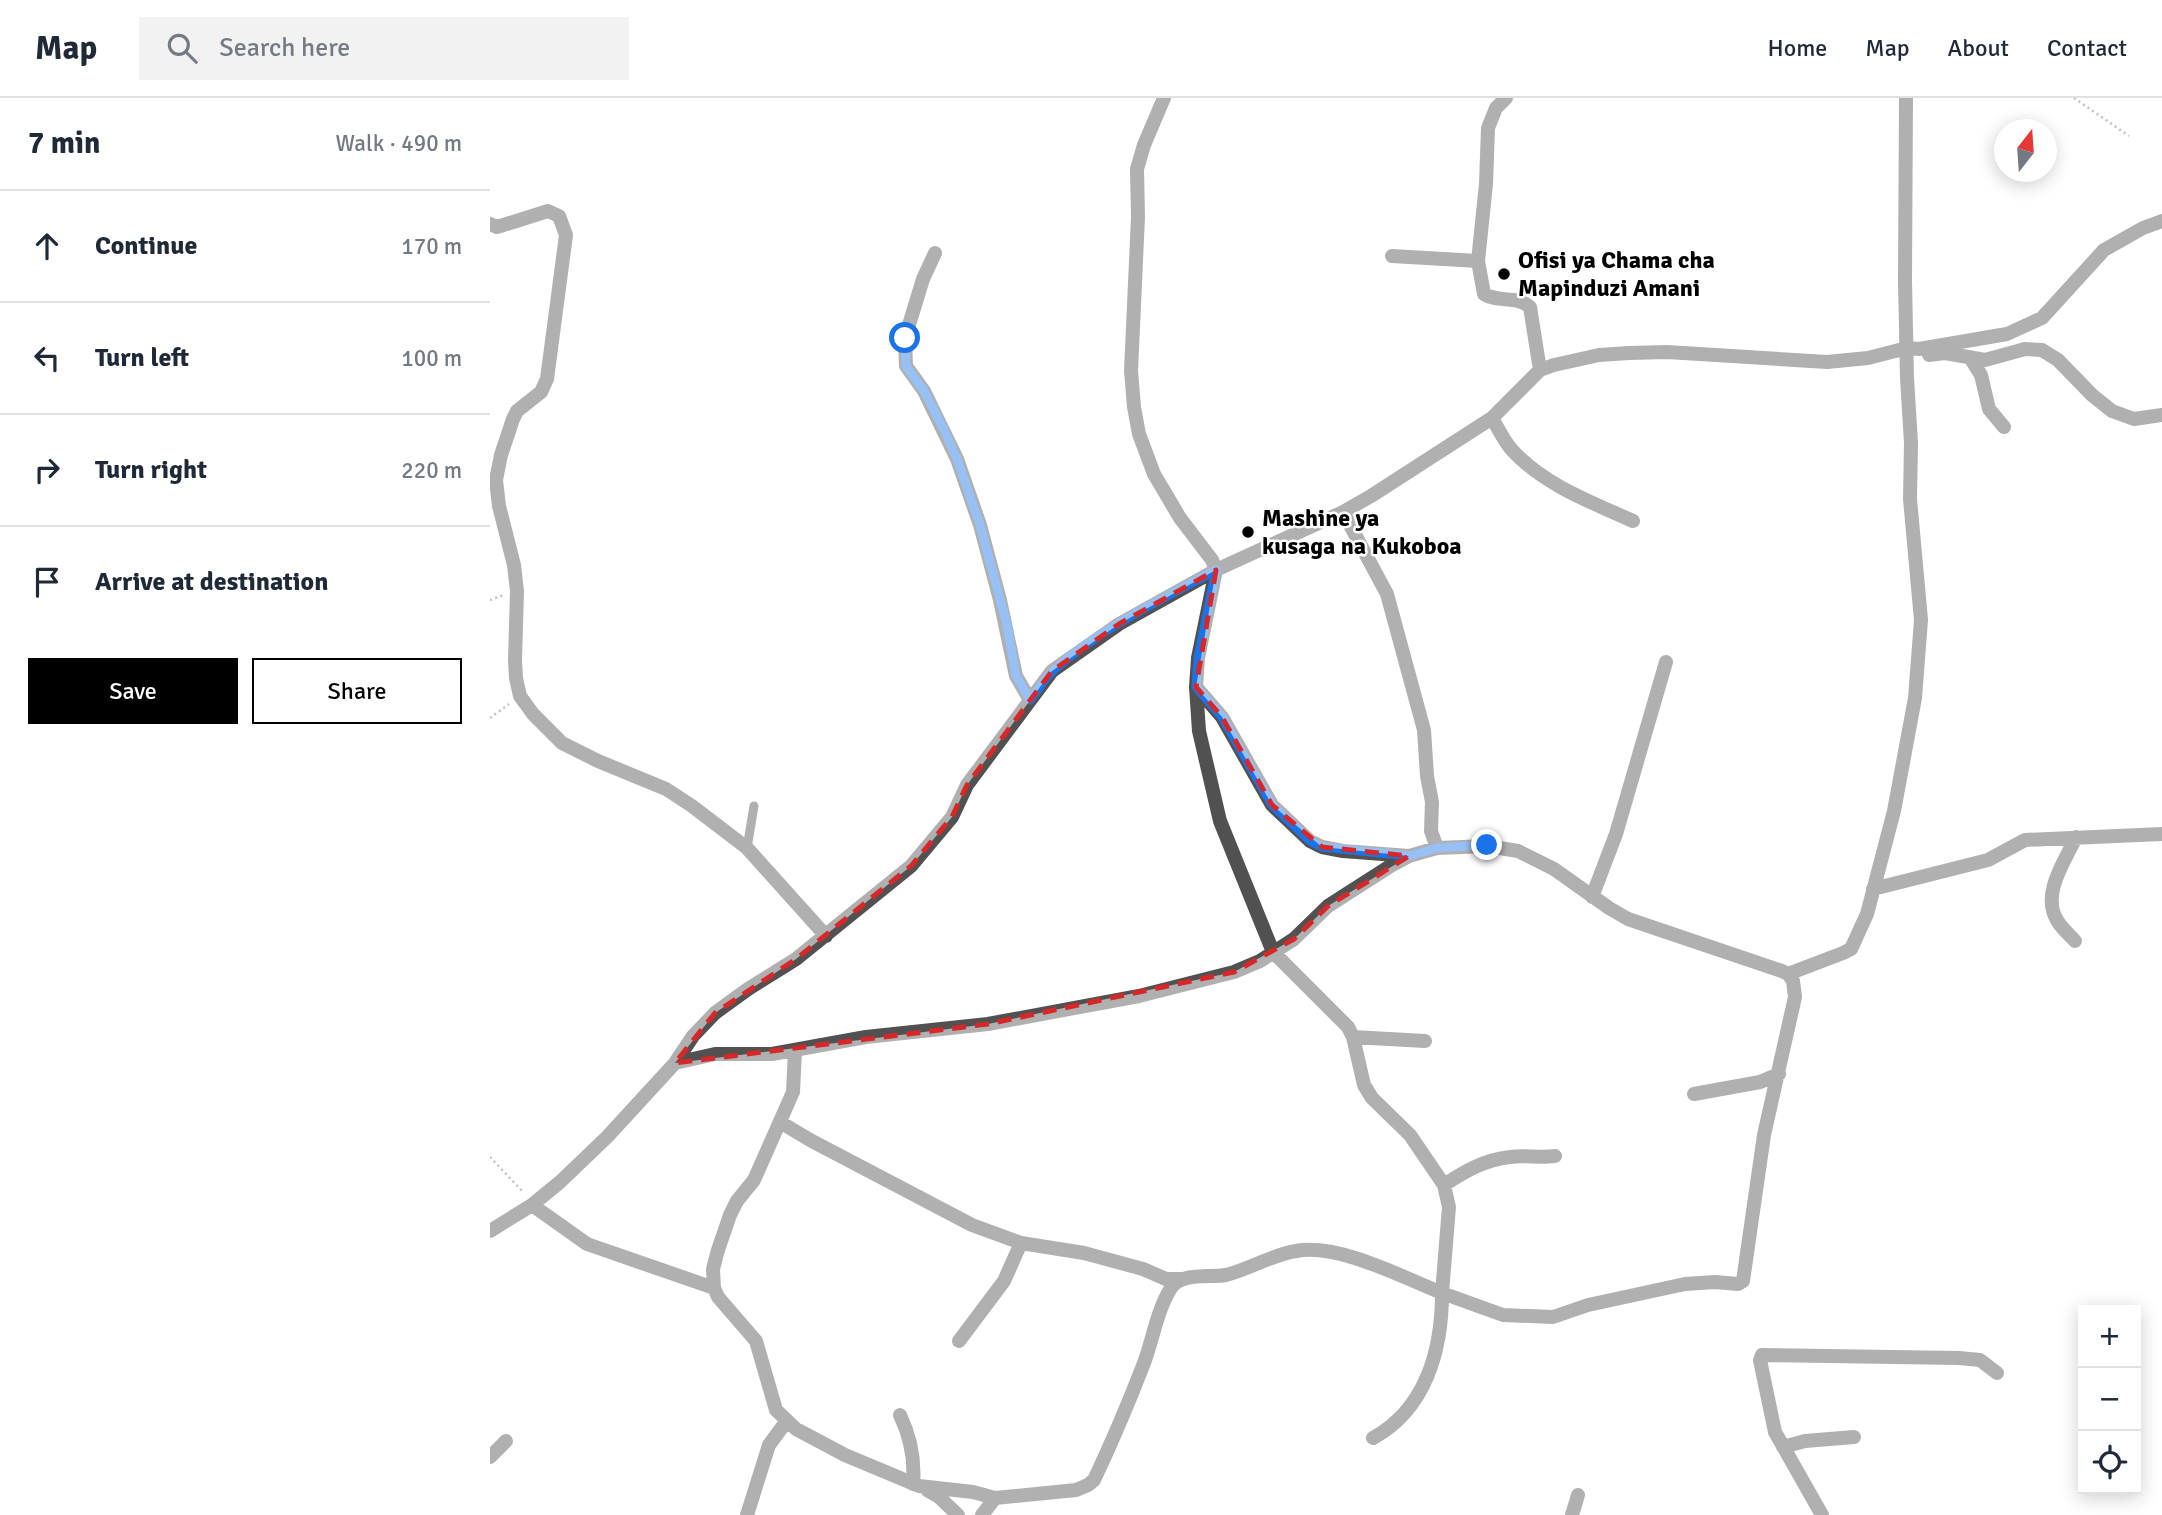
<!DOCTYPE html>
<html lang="en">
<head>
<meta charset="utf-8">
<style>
  :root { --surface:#fff; --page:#f2f2f3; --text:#1f2937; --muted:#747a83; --line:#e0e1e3; --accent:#000 }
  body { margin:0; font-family:Signika,sans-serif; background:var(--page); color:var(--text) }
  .controls { position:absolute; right:21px; bottom:21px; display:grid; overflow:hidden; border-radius:0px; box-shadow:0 4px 18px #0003 }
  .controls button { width:63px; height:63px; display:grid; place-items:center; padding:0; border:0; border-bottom:2px solid var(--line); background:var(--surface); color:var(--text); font:35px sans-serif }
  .compass { position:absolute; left:1504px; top:21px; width:63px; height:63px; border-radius:50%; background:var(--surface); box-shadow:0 4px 18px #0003; rotate:17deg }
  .stop { position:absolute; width:21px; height:21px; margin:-16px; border:5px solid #1a73e8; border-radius:50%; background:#fff }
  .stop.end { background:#1a73e8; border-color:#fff; box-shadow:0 2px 7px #0008 }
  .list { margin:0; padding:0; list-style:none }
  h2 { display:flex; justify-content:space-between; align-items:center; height:91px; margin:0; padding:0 28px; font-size:30px }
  h2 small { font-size:23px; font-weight:400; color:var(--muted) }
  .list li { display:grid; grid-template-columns:46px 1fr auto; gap:21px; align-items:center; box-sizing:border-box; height:112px; padding:0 28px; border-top:2px solid var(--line) }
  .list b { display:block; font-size:26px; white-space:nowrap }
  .list em { font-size:23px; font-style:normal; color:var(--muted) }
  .actions { display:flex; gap:14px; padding:21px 28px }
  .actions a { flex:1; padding:16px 0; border:2px solid var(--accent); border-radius:0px; text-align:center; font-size:24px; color:var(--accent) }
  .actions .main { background:var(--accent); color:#fff }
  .icon { flex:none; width:38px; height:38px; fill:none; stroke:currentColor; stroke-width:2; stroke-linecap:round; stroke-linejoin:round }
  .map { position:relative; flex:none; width:1672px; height:1417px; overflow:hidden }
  header { display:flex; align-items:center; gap:42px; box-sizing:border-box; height:98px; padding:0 35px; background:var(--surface); border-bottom:2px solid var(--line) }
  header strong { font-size:33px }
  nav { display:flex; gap:38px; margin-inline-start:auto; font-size:24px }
  .search { width:490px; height:63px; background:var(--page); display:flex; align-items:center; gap:18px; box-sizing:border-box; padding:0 24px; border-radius:0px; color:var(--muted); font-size:26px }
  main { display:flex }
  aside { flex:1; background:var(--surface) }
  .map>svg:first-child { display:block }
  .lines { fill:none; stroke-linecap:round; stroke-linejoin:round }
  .path { stroke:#737373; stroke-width:2.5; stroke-dasharray:2 3.5; stroke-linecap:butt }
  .service { stroke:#515151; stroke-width:9 }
  .minor { stroke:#515151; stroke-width:14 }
  .route { stroke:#1a73e8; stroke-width:9 }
  .marked { fill:none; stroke:#d62828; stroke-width:5; stroke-dasharray:14 9; stroke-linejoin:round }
  .poi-dot { fill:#000; stroke:#fff; stroke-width:2.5 }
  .labels { text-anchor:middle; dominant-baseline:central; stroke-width:5; stroke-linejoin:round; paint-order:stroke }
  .poi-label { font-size:24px; font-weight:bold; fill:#000; stroke:#fff; text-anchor:start }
</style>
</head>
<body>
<header>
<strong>Map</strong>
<div class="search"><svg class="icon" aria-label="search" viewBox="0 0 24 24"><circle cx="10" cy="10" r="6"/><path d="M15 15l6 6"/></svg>Search here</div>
<nav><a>Home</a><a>Map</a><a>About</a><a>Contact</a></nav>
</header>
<main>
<aside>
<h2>7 min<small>Walk · 490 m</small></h2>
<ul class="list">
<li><svg class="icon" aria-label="ahead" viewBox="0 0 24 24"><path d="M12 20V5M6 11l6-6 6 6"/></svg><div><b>Continue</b></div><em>170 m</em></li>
<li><svg class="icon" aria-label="left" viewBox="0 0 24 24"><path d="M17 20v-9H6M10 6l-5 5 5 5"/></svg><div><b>Turn left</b></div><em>100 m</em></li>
<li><svg class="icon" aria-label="right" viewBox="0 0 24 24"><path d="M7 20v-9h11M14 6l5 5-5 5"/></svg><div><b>Turn right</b></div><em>220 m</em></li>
<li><svg class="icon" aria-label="arrive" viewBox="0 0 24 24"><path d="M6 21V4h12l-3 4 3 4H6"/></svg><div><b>Arrive at destination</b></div></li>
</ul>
<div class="actions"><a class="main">Save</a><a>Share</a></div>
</aside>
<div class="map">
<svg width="1672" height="1417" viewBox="0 0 1672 1417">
  <rect width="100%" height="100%" fill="#fff"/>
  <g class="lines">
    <path class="path" d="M1584,0l55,38
      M0,502l14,-5
      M0,620l19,-14
      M0,1059l34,36"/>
    <path class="service" d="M257,750l7,-42"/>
    <path class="minor" d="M0,126l7,3 51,-16 11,5 7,19 -19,144 -6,13 -24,19 -4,8 -12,36 -5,25 3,26 15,59 3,26 -2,69 1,18 4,18 13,18 29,29 36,18 68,28 26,17 55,42 79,88
      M445,155l-12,26 -18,59 1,28 18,25 33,68 23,66 20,75 16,76 14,24
      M902,158l86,5 6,33c14,9 32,1 46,13l10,63
      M988,163l8,-77 2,-56 8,-20 10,-10
      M1439,257l16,-2 40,7 40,-11 17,1 16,10 34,35 20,16 22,8 28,-4
      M1481,261l10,16 8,34 15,18
      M1002,320c6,10 12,23 20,32 32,35 79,52 121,71
      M853,414l44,82 37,136 3,46 5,26 -1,29 6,17
      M706,589l26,30 50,88 38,36 12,6 21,4 66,5
      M1383,791l115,-29 37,-20 137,-6
      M1102,799l24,-63 50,-172
      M1585,843c-6,-7 -14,-13 -18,-21 -16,-26 8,-59 19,-83
      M1298,876l55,-21 8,-4 16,-35 27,-103 21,-113 6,-78 -11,-121 1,-56 -4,-65 -2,-97 1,-183
      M863,939l72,4
      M305,953l-2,41 -39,88 -17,21 -7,14 -12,35 -5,19 1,19 4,9 38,44 20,69 20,19 49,26 74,31 54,6 22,6
      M185,965l40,-9h57l94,-17 122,-13 151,-28 95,-24 26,-11 34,-22 34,-33 64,-41 17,-9 28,-8 50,-2 31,5 36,18 55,39 19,11 154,52 6,3 5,7 2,16 -31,138 -21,146 -5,3 -23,-2 -30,2 -97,21 -35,12 -50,-2 -61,-22 7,-86 -5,-22 -34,-50 -38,-37 -8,-13 -11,-48 -5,-10 -75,-75 -53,-131 -21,-90 -3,-44 2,-29 18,-88 -4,-10 -32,-42 -26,-44 -15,-40 -5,-27 -3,-36 7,-154 -1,-48 7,-24 20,-47
      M1204,996l66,-12 19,-8
      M290,1024l30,18 162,85 49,18 63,10 59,16 23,10h16
      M954,1087c21,-14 40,-25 66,-28 15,-2 30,1 45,-1
      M42,1107l55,39 127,44
      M0,1133l42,-26 28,-23 47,-45 68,-74 18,-27 22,-23 33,-24 48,-30 115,-93 41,-49 15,-32 85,-114 67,-47 97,-54 127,-58 28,-16 121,-78 48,-48 14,-5 45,-10 30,-2 38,-1 160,10 41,-4 39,-10 12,1 88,-15 35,-16 62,-68 39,-22 19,-7
      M469,1243l45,-60 17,-38
      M410,1317c10,21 15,46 13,69
      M1293,1349l22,-6 49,-4
      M0,1359l16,-16
      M437,1392l12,7 19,18
      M257,1417l22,-70 17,-23
      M492,1417l13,-17 81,-8 12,-5 6,-5c18,-38 35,-78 50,-117 9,-24 13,-53 27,-75 10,-16 39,-10 55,-13 24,-6 45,-20 70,-24 42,-8 106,26 146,42 0,57 -16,116 -69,145
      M1082,1417l6,-20
      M1332,1417l-47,-83 -15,-72 2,-5 197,3 21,2 17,13"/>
  </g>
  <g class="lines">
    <path class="route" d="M415,240l1,28 18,25 19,37 14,31 23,66 26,96 10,55 14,24c8,-10 15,-22 24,-30 47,-42 107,-70 162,-100l-18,89 -2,28 26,30 50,88 38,36 12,6 87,9 28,-8 50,-3"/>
  </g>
  <path d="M0 0H1672V1417H0ZM726,472l-20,117 26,30 50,88 50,42 87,9 -81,50 -34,33 -60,33 -246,52 -313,39 40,-50 81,-54 115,-93 41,-49 15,-32 85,-114 67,-47z" fill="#fff" fill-opacity=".55" fill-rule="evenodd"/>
  <path class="marked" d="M726,472l-20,117 26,30 50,88 50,42 87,9 -81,50 -34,33 -60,33 -246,52 -313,39 40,-50 81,-54 115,-93 41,-49 15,-32 85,-114 67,-47z"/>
  <g class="poi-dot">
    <circle cx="1014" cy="176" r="7"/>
    <circle cx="758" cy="434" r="7"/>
  </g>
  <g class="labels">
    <g class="poi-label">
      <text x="1028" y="162">Ofisi ya Chama cha<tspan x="1028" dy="28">Mapinduzi Amani</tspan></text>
      <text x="772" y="420">Mashine ya<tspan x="772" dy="28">kusaga na Kukoboa</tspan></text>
    </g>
  </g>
</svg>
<div class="controls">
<button>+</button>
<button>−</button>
<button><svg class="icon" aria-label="locate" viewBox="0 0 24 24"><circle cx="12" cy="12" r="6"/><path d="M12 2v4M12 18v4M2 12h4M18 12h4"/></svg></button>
</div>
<svg class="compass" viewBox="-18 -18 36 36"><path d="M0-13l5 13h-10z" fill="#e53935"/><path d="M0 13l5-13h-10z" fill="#747a83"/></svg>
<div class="stop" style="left:415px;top:240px"></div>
<div class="stop end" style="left:997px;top:747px"></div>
</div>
</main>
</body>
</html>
